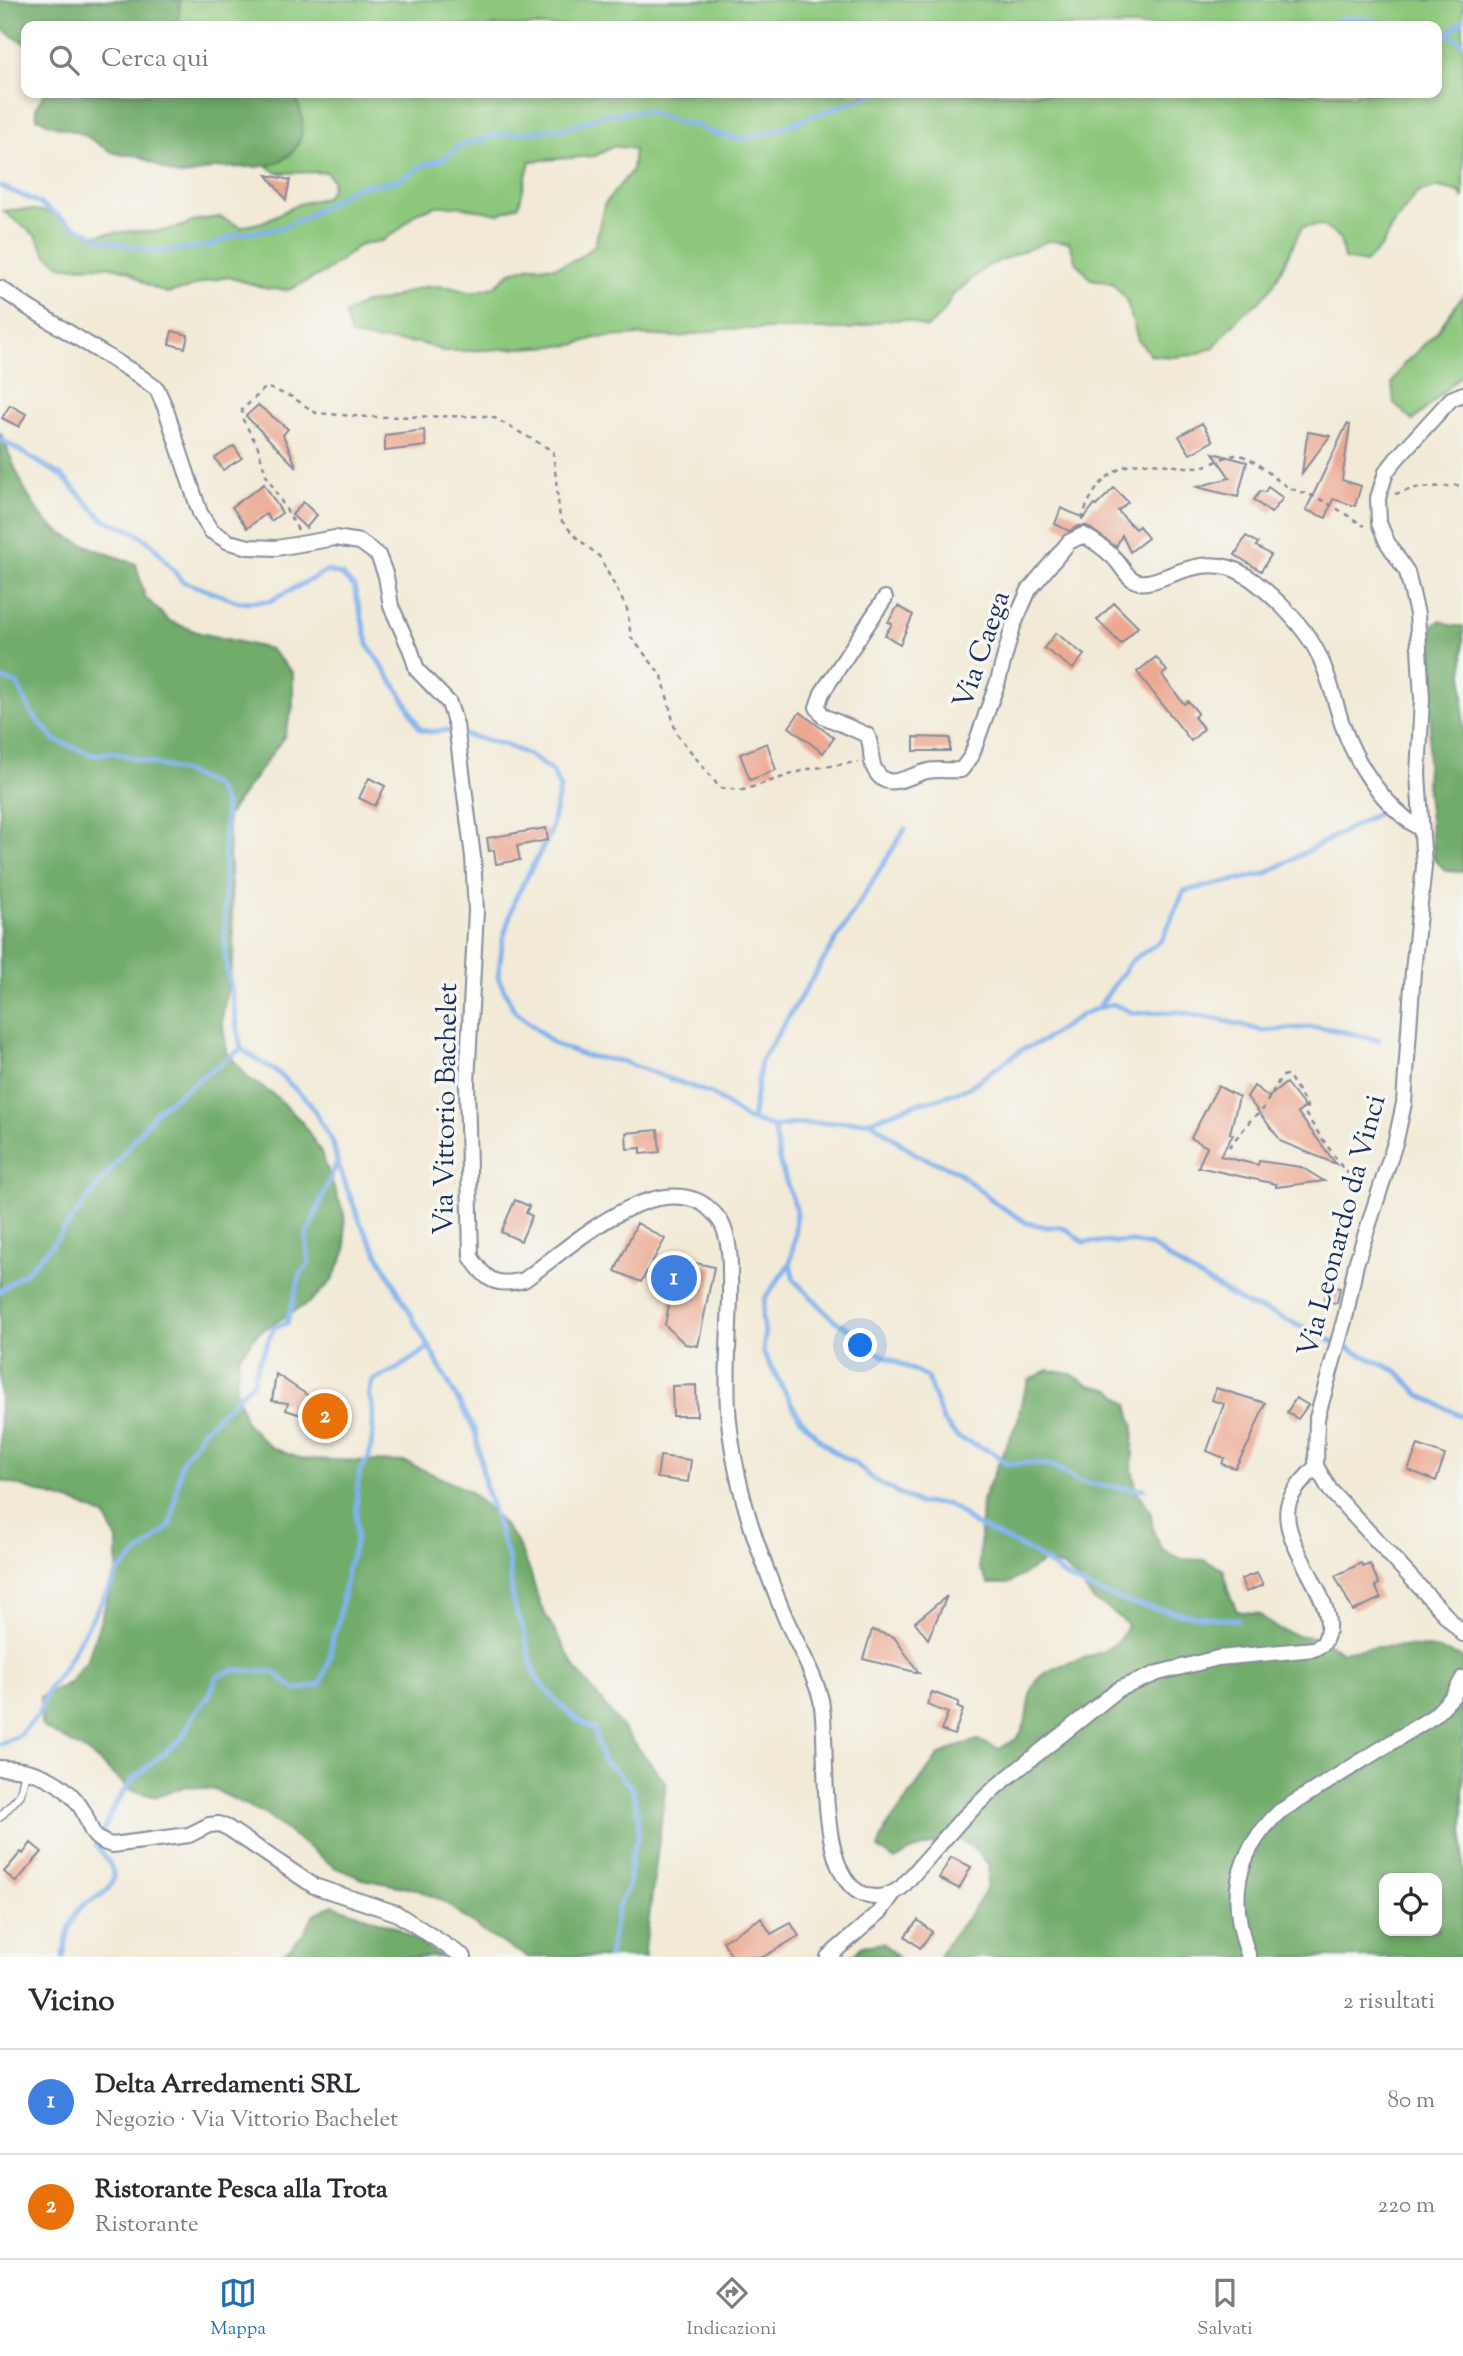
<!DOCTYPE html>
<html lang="it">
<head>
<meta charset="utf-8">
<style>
  :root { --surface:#fff; --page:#f7f7f7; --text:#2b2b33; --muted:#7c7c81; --line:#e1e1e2; --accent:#1f6fb2 }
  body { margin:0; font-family:"Sorts Mill Goudy",serif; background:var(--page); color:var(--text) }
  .controls { position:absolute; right:21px; bottom:21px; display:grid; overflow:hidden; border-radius:14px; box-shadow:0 4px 10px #0003 }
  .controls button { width:63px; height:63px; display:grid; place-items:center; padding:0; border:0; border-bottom:2px solid var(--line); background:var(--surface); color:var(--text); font:35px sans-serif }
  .you { position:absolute; left:861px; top:1346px; width:24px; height:24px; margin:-18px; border:5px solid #fff; border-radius:50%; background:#1a73e8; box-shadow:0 0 0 10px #1a73e833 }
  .badge { display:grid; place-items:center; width:46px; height:46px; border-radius:50%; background:var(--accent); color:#fff; font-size:23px; font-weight:700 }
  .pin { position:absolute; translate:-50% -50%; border:4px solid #fff; box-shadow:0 2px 7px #0006 }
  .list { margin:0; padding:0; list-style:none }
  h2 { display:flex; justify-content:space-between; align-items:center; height:91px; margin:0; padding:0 28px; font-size:30px }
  h2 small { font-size:23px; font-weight:400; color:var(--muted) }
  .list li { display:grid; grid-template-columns:46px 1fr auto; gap:21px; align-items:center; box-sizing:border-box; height:105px; padding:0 28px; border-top:2px solid var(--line) }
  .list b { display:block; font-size:26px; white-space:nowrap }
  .list p { margin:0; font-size:23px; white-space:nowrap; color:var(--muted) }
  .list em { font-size:23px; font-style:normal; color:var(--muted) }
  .icon { flex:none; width:38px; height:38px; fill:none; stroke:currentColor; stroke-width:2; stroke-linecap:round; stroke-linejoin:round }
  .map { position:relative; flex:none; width:1463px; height:1957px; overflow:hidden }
  .search { position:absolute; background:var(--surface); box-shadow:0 4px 10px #0003; left:21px; right:21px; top:21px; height:77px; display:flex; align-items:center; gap:18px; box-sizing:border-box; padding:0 24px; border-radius:14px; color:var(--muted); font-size:26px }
  .sheet { height:301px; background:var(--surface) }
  nav { display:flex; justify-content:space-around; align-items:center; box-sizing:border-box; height:98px; border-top:2px solid var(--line); background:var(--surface); font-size:19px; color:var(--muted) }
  nav a { display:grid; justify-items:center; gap:4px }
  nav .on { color:var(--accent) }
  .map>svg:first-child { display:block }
  .green { fill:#8cc77b; stroke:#547b6c; stroke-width:2 }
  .forest { fill:#71ac6b; stroke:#466e64; stroke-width:2; fill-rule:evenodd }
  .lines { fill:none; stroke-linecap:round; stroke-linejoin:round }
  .stream { stroke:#81b2ed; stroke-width:5 }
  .building { fill:#eca992 }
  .lane-casing { stroke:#868c9a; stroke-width:10 }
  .street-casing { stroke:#868c9a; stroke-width:18 }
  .path { stroke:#868c9a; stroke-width:2.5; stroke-dasharray:5 5; stroke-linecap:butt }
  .lane { stroke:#fff; stroke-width:7 }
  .street { stroke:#fff; stroke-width:14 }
  .labels { text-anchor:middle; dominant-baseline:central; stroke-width:7; stroke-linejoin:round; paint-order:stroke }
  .street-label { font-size:28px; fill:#1b2f5e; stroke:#f6f6f2 }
</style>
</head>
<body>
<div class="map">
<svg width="1463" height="1957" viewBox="0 0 1463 1957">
  <rect width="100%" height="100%" fill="#f6f6f2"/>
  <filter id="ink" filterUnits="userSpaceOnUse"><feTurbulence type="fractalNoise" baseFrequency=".0143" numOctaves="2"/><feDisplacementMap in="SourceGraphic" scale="14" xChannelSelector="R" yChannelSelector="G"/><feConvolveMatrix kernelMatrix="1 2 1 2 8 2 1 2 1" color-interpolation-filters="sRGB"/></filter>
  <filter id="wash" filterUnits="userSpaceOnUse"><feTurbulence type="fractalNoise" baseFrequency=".00686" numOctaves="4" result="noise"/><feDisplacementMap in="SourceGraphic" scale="28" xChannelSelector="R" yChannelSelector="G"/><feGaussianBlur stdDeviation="1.57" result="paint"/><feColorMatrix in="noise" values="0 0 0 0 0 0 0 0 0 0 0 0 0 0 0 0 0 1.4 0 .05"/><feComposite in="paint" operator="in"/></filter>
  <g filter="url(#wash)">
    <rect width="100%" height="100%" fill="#f2ead7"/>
    <path class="green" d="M180,0h1283v198l-4,-6 -21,-5 -21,6 -26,35 -10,19 -16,16 -21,-4 -4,-21 -18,-13 -20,2 -29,59 -14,16 -17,12 -29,34 -20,7 -20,2 -22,-2 -13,-15 -12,-41 -14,-16 -21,-4 -15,-17 -7,-20 -21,-1 -61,25 -34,29 -10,18 -16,15 -20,-8h-22l-35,9h-127l-44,8 -42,-2 -42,3 -21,7 -109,6h-22l-22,-8 -48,-3 -22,-5 -6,-21 19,-11 22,-3 20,-8 22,-6 22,1 21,6 23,-6 17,-15 21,-6 23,1 21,-7 19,-15 9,-40 28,-35 2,-21 -20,-3 -19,10 -65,5 -11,44 -20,9 -41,-8h-22l-20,7 -16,16 -18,12 -21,3 -34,27 -38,19 -20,-1 -41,-12 -21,4 -21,8 -20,4 -20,-9 -18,-13 -20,-5 -44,1 -18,-13 -10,-18 -33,-25c39,-5 55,2 87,24l42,-4 22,1 23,-4 21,-8 22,-3 21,10 22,-5 36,-18 25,-6 6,-6 3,-11 -7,-9 -48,1 -11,-7 11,-5 20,-58 -6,-10h1145v-67h-1259z
      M1463,295v78l-50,48 -19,-18 -2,-20 12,-19 32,-31z"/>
    <path class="forest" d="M0,0h180l-2,26h-152v18l-16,-9 -10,-9z
      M45,93h247c18,28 14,62 -23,72 -17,4 -36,1 -53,3 -12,1 -25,9 -37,7 -15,-3 -25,-13 -38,-18 -7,-3 -15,-1 -22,-3 -14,-2 -24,-14 -37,-20 -15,-6 -31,-7 -45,-16l-1,-11z
      M0,432c13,29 23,62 44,87 19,22 64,34 92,45l9,33 24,24 31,12 70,16 23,24v34l-9,30 -57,79 7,136 -12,67 5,33 21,26 29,19 24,24 19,29 24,64 2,36 -14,31 -22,21 -52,31 -19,24 -3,33 10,33 24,24 31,12 105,3 62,28 26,24 22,26 14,31 10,34 36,64 90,114 -21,167 1,7h-118l-39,-21 -45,-34 -26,-12 -55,-11 -29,-12 -69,-53 -50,-24 -29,-4 -29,11 -26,-7 -41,-36 -48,-28 -2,-29 29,-14 19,-24 29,-90v-29l-12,-24 -24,-11 -81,-25z
      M1441,620l11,6h11v246l-17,-1 -12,-12 -8,-77 5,-66 1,-90z
      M1048,1370l23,4 19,11 22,5 16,15 6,21 -2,43 5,22 13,19 3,21 9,19 20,9 22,1 20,10 4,21 9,20 22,3 17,14 20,7 21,3 26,14c35,-7 88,-10 120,6v299h-524c12,-24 39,-47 47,-69 2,-7 2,-16 3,-23l-14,-16 -19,-12 -43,13 -18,10 -17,-12 8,-20 52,-72 19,-10 21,-6 21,9c6,-4 14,-7 19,-12 14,-17 5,-38 19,-56 20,-23 56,-19 79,-38 5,-4 8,-12 12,-18l-16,-14 -19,-11 -13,-18 -16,-15 -20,-5 -36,22h-20l-9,-18 3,-66 36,-80 4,-21 7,-19zM1384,1878h53v53h-53z
      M333,1905l64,23 44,29h-166l13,-7 16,-17 10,-19z
      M883,1943l15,14h-46l10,-11z"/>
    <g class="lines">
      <path class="stream" d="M1328,26c21,-12 36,-9 58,0
        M1437,34l13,-2 13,-12
        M1448,34l15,9
        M0,186l37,16 35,23 31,15 52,12 56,-6 24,-11 46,-7 25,-11 49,-30 41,-6 31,-17 17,-5 15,-13 34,-10 74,-8 39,-14 42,-3 33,12 16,2 11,7 31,7 32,-7 104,-39
        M0,439l62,37 41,43 32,13 17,12 30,37 57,21 31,-1 57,-30 15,4 12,12 15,60 34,50 17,32 10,3 15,-2 61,15 23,10 23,16 8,17 -10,46 -35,65 -12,40 -5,38 16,33 40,34 32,12 35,5 91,33 35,25 27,8 22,-3 74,-3 51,-19 13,-2 34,-12 55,-39 18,-7 42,-28 15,-6 33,-47 31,-21 22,-49 81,-17 122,-66
        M0,678l17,6 15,30 23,26 38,15 20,-3 74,21 28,13 10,18v150l16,95 37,24 31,29 24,41 5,22 22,57 115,209 11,58 23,73 4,41 11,29 11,44 19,23 20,19 20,11 8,30 30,28 6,29v20l-7,21 -2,27 -12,27 -8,46
        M1098,1008l15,-4 20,9 45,-1 43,8 43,11 47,-4 20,2 48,11
        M752,1121l9,-60 144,-232
        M870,1121l47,34 38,15 42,34 30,19 20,4h13l9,4 14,11h48l21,4 27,19 70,41 18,5 130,60 23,24 43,22
        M774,1127l6,37 16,45 -1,28 -5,26 -25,35 -3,19 3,18 -2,17 36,65 21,23 16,13 20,11 18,16 43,23 29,1 10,5 15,13 62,31 35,25 24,12 37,13 59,12 50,5
        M790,1263l4,17 40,40 15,9 15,17 63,31 16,44 14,16 35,15 15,12 28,-1 18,3 26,15 22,5 43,3
        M0,1291l26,-19 25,-26 106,-136 84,-61
        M0,1744l18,-8 20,-21 11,-27 13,-17 57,-100 52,-46 10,-62 23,-34 49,-47 5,-18 16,-37 13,-4 14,-50 8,-10 -3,-26 31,-75
        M63,1957c3,-15 6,-34 15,-47 4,-5 12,-9 18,-12 28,-16 17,-33 0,-53l20,-42 17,-24 49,-41 12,-24 15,-18 8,-20 17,-6 40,2 22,18 24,-5 10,-28 3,-22 5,-11 9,-53 9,-30 1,-51 3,-20 9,-13 4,-24 -1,-27 -3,-12 3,-13 25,-12 33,-22"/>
    </g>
    <g id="blocks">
      <path class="building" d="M267,175l23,5 -4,20z
        M172,331l16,4 -3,13 -16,-4z
        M10,405l16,9 -7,13 -17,-9z
        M258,405l30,24 -5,6 14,33 -51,-52z
        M1202,423l11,18 -23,13 -11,-18z
        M1347,424l3,1 -8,55 19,6 -6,20 -22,-7 -7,19 -20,-8z
        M424,430l2,16 -41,5v-16z
        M1308,432l22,4 -28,37 4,-30z
        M234,446l8,12 -19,12 -8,-12z
        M1213,453l34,9 -9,35 -41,-10 33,-9z
        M264,484l18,29 -11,8 -5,-7 -19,14 -15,-21z
        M1268,487l15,11 -12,15 -17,-13 6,-9 5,1z
        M1114,488l14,14 -10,9 17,18 4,-3 9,12 -18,14 -8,-17 -6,12 -29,-21h-8l-10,5 -14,-7 6,-16 23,10 10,-13 2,1z
        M303,502l14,13 -11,13 -14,-13z
        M1246,536l12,7 -2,3 15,9 -10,16 -26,-16z
        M1114,603l24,24 -17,17 -24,-24z
        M898,606l15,9 -13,29 -15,-9 7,-11 -4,-2z
        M1056,633l28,22 -11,14 -29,-21z
        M1156,657l11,14 -5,4 22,29 4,-3 10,12 -4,4 10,12 -13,12 -54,-69z
        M800,712l34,26 -11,15 -34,-26z
        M914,737l36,1v13h-36z
        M767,743l9,27 -26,10 -10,-26z
        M369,778l16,8 -10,20 -16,-8z
        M546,828l2,12 -31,6 3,14 -24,4 -2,-14 -5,1 -2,-13z
        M1286,1083l19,24 -7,6 38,51 -54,-22 -35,-45 7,-11 15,11z
        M1218,1086l21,11 -9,36 3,2 -13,21 38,9 1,-4 42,6 23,14 -48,6v-3l-78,-17 9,-20 -16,-9z
        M658,1130l2,22 -19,2v-6l-14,1 -1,-16z
        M515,1200l14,6 -3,7 6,3 -11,25 -20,-9z
        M637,1223l28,16 -24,43 -26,-11z
        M678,1259l36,8 -16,79 -13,-2 -20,-19z
        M1327,1285l13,3 -3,15 -13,-2z
        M276,1374l67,45 -9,14 -27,-16 -21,-7 2,-7 -16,-2z
        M696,1385l1,31h-24l-1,-30z
        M1216,1388l49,15 -15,38 -15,27 -13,-4 2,-6 -17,-7 17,-47 -12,-4z
        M1296,1398l12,7 -10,14 -11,-7z
        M1418,1445l27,10 -9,26 -28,-11z
        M660,1456l31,4 -3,22 -31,-4z
        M1361,1563l2,4 7,-3 9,20 -4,2 6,12 -28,13 -18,-35z
        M1257,1573l6,12 -17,7 -5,-13z
        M947,1596l-19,43 -13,-17z
        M872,1630l22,7 25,36 -56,-14z
        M932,1692l27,10 -2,5 6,3 -9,25 -13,-5 7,-17 -21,-8z
        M31,1843l11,9 -26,30 -12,-10 17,-20 2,2z
        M951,1857l20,10 -12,22 -20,-11z
        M761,1918l10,16 20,-11 8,13 -36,21h-31l-9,-16z
        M918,1920l14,12 -12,16 -15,-12z"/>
    </g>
  </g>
  <g filter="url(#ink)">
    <use href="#blocks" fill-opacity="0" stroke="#868c9a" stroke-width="2"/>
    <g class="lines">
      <defs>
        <path id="lane" d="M0,1817l20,-22 6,-25"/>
        <path id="street" d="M0,288l29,20 109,67 19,14 8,18 35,106 11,18 18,11 20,5 28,1 58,-10 25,4 18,13 8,21 5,30 20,45 6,19 32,33 7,22 17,132 3,54 -9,172 4,174c15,24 25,30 53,23 42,-30 116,-100 171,-80 10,3 22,15 27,24 10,21 8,50 8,73 -1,37 -4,75 -2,112 5,73 29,140 57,208 10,23 31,60 36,83 9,44 -8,183 47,196 13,3 24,-1 34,-9l59,-67 36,-34 122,-97 39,-16 60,-15 96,-9 9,-5c24,-38 -44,-95 -35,-138 3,-15 18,-28 28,-40
          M1463,394l-12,5 -53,58 -12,15 -8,26 1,25 8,19 20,30 10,42 5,85 -4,75 6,92 -11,105 -9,132 -8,37 -40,124 -10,50 -29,104 -1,48 14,24 133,144
          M885,598l-63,95 -5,14 6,9 44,19c6,10 2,22 7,33 12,26 35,7 54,3 10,-2 22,0 33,-1l10,-13 27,-76 15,-55 16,-36 40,-48 14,-7c11,6 21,13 30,22 9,8 13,22 26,25 10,2 22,-4 31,-7 51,-20 70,-9 109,28 15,15 33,36 41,55 10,21 15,44 22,66 15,42 41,81 78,105
          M0,1768c32,0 64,12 82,41 11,18 5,29 30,36l77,-10 20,-10 10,-1 9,4 86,58 82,27 68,44
          M828,1957l52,-45 13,-18
          M1249,1957c-21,-58 -15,-102 30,-145l155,-96 19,-20 10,-18"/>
      </defs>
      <use href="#lane" class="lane-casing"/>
      <use href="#street" class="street-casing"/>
      <path class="path" d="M1395,494l21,-6 47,-3
        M1082,520c6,-25 25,-51 52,-56 22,-4 46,6 69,2 12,-2 24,-12 36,-11 18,4 33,23 49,32 8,4 17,6 25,9 18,8 34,19 51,30
        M298,530l-32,-55 -8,-28 -15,-27 -1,-10 24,-23 26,10 24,16 52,4 123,-1 62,35 7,68 16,18 23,19 28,53 4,28 31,39 14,57 44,55 23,2 65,-21 50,-7
        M1229,1147l25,-31 6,-2 21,-37 5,-2 3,1 18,30 -1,9 38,55 20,15"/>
      <use href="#lane" class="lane"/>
      <use href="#street" class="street"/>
    </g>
  </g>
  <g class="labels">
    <g class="street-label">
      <text transform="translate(983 650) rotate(-71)">Via Caega</text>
      <text transform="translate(447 1109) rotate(-89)">Via Vittorio Bachelet</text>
      <text transform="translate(1343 1226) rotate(-75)">Via Leonardo da Vinci</text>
    </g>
  </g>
</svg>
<div class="controls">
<button><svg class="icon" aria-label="locate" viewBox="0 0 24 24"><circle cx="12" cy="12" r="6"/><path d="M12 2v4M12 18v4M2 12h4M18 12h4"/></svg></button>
</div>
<div class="you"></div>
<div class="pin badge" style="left:674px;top:1278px;background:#3f7fe0">1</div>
<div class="pin badge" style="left:325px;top:1416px;background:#e8710a">2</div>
<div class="search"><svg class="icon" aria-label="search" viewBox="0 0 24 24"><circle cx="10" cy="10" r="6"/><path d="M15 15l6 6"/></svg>Cerca qui</div>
</div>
<section class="sheet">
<h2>Vicino<small>2 risultati</small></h2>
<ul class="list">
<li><span class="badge" style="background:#3f7fe0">1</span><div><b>Delta Arredamenti SRL</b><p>Negozio · Via Vittorio Bachelet</p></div><em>80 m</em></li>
<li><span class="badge" style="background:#e8710a">2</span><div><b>Ristorante Pesca alla Trota</b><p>Ristorante</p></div><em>220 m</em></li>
</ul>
</section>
<nav>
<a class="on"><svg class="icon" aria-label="map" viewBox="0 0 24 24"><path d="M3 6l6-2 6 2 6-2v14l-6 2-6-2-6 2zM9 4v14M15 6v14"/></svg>Mappa</a>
<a><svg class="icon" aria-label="directions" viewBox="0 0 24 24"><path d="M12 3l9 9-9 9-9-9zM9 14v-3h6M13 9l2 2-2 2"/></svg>Indicazioni</a>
<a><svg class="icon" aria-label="saved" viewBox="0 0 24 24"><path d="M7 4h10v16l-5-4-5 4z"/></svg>Salvati</a>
</nav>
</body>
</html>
